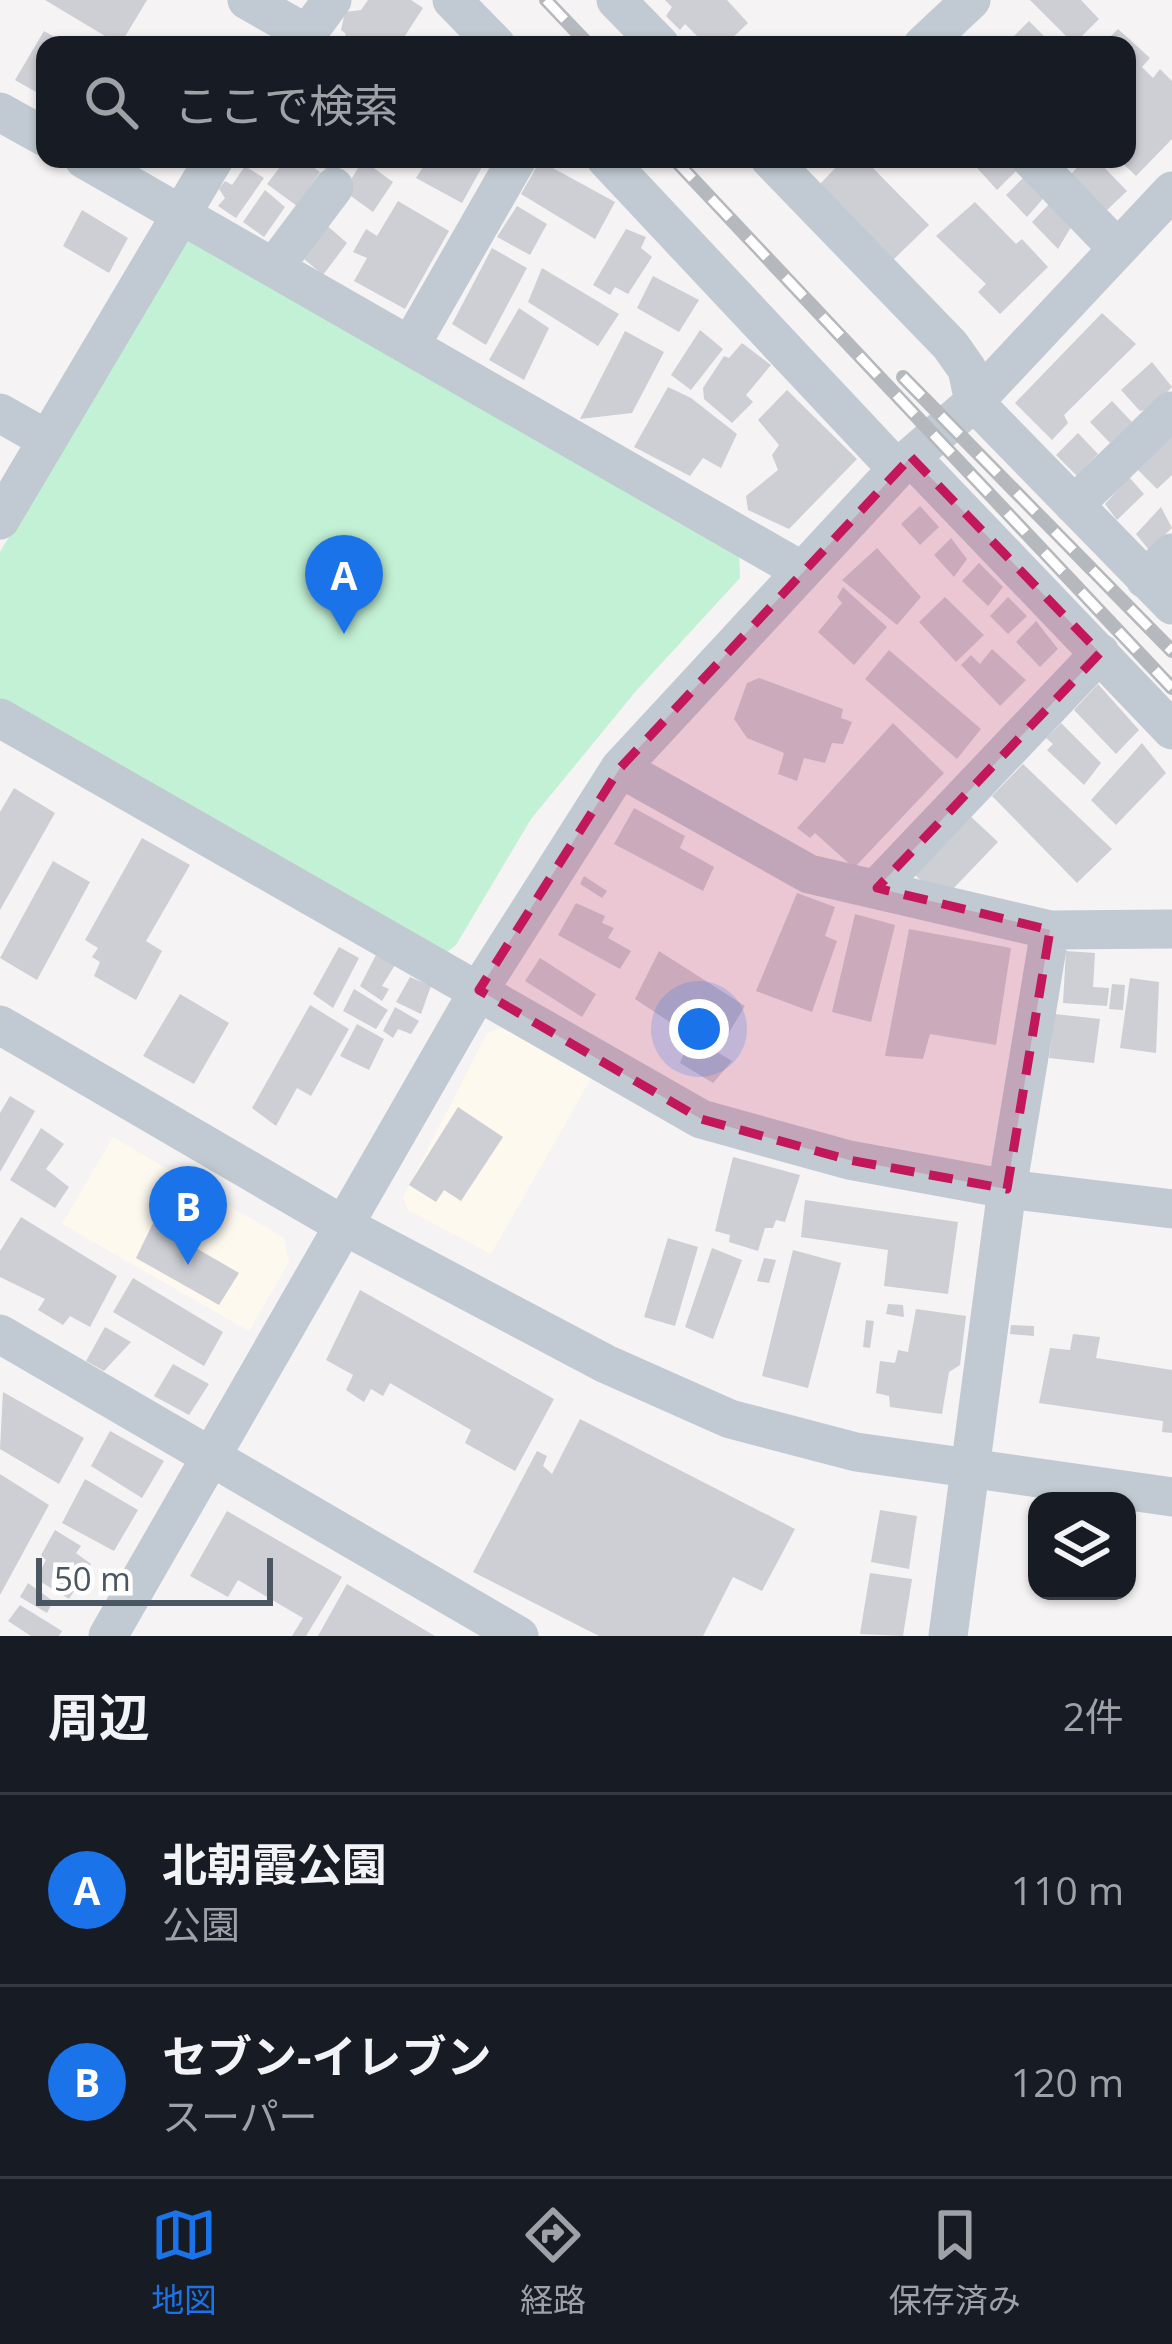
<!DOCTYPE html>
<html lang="ja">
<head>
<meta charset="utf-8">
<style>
  :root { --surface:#171b24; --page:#20242c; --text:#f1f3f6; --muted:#9ea1a6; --line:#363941; --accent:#1a73e8 }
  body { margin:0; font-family:"Open Sans","Noto Sans JP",sans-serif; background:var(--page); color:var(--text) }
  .controls { position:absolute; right:36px; bottom:36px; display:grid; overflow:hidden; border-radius:24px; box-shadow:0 3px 9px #0004 }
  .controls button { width:108px; height:108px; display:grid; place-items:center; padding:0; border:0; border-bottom:3px solid var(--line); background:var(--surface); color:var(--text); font:60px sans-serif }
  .scale { position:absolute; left:36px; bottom:30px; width:237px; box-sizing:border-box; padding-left:12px; border:6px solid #4a5661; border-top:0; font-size:33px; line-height:42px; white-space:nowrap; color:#4a5661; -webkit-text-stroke:9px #fff; paint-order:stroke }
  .you { position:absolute; left:699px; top:1029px; width:42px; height:42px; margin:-30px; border:9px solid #fff; border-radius:50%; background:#1a73e8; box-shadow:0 0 0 18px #1a73e833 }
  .badge { display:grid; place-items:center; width:78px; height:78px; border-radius:50%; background:var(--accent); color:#fff; font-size:39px; font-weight:700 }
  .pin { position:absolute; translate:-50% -99px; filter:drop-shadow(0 3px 6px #0008) }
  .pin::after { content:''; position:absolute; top:63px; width:42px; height:36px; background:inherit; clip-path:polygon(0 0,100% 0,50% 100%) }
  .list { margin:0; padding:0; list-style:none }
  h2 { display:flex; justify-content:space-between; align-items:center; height:156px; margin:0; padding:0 48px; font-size:51px }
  h2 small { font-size:39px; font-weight:400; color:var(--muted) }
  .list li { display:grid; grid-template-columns:78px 1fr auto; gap:36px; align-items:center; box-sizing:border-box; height:192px; padding:0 48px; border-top:3px solid var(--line) }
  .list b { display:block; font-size:45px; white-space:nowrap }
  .list p { margin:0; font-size:39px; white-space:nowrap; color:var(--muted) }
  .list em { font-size:39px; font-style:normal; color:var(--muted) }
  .icon { flex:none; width:66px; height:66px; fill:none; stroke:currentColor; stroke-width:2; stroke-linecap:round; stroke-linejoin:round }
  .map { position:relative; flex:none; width:1172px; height:1636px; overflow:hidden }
  .search { position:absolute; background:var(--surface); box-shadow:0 3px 9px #0004; left:36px; right:36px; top:36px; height:132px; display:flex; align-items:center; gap:30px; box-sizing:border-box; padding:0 42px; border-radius:24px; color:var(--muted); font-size:45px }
  .sheet { height:540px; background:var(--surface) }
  nav { display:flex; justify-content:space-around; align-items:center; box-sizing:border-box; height:168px; border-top:3px solid var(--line); background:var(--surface); font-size:33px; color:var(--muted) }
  nav a { display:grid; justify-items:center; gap:6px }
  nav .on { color:var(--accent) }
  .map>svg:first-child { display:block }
  .commercial { fill:#fdf9ef }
  .green { fill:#c3f1d5 }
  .building { fill:#cdcfd5 }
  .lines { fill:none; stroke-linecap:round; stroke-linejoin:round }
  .minor { stroke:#c1cad2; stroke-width:39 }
  .rail-casing { stroke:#b5b8bd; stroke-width:14 }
  .rail { stroke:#fff; stroke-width:9; stroke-dasharray:27; stroke-linecap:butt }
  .marked { fill:#c2185b; fill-opacity:0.2; stroke:#c2185b; stroke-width:9; stroke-dasharray:24 15; stroke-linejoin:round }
</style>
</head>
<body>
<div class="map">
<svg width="1172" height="1636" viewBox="0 0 1172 1636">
  <rect width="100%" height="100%" fill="#f5f3f3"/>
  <path class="commercial" d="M507,1026l85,51 -101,177 -83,-44 -5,-13 84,-164z
    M113,1137l171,101 5,24 -40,69 -187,-107z"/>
  <path class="green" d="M187,238l552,313 1,27 -104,113 -105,128 -75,126 -14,11 -442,-255v-149z"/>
  <path class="building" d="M45,0h102l-27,45z
    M368,0h43l12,8 -24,37h-59l6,-11 -5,-4 4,-18 16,-2z
    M665,0h62l21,23 -23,22h-19l-21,-21 -5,6 -14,-14 6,-9z
    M1030,0h51l18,19 -25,25z
    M1029,21l24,24h-48z
    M1118,29l32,29 -8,9 11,11 7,-9 12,12v58l-36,37 -18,-17h9v-114h-25z
    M44,31l25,14h-24v52l-30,-17z
    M286,159h16l18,13 -23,34 -30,-22z
    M311,159h27l-8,13z
    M410,159h61l11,8 -20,36 -46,-25 7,-11z
    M844,159h20l65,66 -36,35 -73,-76z
    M969,159h41l9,9 -22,22z
    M1085,159h11l31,32 -20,19 -36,-36z
    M363,160l30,22 -20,30 -29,-21z
    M540,161l75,41 -20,37 -74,-45z
    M245,166l19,12 -28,40 -18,-12 7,-8 -6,-9 6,-8 7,4z
    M1026,175l21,19 -20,23 -21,-22z
    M265,190l20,17 -21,30 -21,-15z
    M1053,200l21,22 -16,27 -26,-27z
    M398,201l51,30 -44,78 -51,-28 13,-23 -14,-6 13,-23 11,7z
    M975,202l41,42 6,-5 26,28 -48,47 -22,-22 8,-8 -50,-48z
    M517,206l30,18 -17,31 -33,-18z
    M82,210l46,28 -19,35 -46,-27z
    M323,222l24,21 -24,32 -19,-16z
    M626,229l20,8 -5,11 11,9 -24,37 -13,-7 -5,8 -17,-10z
    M492,248l35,20 -41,77 -34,-21z
    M542,268l77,46 -21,32 -70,-44z
    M653,276l46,24 -20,32 -42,-24z
    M519,308l30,20 -25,52 -35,-20z
    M1102,313l34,31 -72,71 4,8 -16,17 -37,-37z
    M700,330l23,19 -32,41 -20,-15z
    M625,331l39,21 -32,61 -52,6z
    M742,343l29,22 -25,30 7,7 -21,21 -28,-24 -1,-11 21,-32 5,2z
    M1152,362l20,25 -21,21 -11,3 -19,-21z
    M668,387l23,11 46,36 -16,34 -18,-10 -13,18 -56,-29z
    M787,390l70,69 -68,70 -41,-19 -2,-14 32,-26 -6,-15 7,-10 -21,-25z
    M1112,401l20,21 -22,21 -20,-21z
    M1078,433l20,21 -21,22 -21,-21z
    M1172,435v40l-15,14 -20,-20z
    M1129,477l15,17 -27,26 -12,-16z
    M920,506l19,21 -19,18 -19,-21z
    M1161,507l11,21 -23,22 -13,-16z
    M951,538l16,21 -13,18 -20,-22z
    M877,548l44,49 -24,28 -55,-45z
    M979,563l24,24 -15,19 -26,-25z
    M843,587l44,40 -33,38 -36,-33 24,-29 -5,-6z
    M945,597l39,38 -28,27 -37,-40z
    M1008,597l19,19 -19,18 -18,-18z
    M1036,621l22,28 -18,18 -24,-25z
    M992,649l34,31 -26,26 -39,-41 10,-10 9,9z
    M889,650l92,79 -24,30 -92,-80z
    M759,678l84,31 -2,9 11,4 -9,22 -11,-1 -7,20 -21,-5 -7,23 -19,-7 6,-21 -37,-15 -13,-19 13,-36z
    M1098,684l41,46 -23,24 -42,-44z
    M893,723l51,50 -90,95 -39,-35 -5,5 -13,-10z
    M1061,723l40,40 -17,22 -37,-35 6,-6 -7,-6z
    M1142,743l24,30 -50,52 -25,-25z
    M1023,764l89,85 -35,34 -85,-87z
    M14,788l41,25 -55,97v-98z
    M634,808l51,28 -5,12 34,19 -11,24 -89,-47z
    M967,813l31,29 -49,51 -11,-9 -9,5 -16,-16z
    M142,838l48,27 -44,76 16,10 -26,49 -42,-24 6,-14 -8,-5 6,-9 -13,-8z
    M53,861l37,21 -53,98 -37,-22z
    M584,876l23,15 -5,7 -22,-14z
    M797,893l38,14 -10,29 12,5 -25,71 -56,-21z
    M576,903l29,13 -3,7 12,5 -6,10 23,13 -11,18 -62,-34z
    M855,914l40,11 -24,97 -39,-10z
    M909,929l102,19 -15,97 -66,-11 -7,25 -38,-3z
    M339,947l20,11 -26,50 -20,-14z
    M659,951l86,55 -28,46 15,9 -19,22 -33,-20 11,-27 -56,-37z
    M1066,951l29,2 -2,34 16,1 -2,18 -44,-3z
    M377,953l18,12 -13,21 7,3 -7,12 -22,-15z
    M540,958l56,36 -14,23 -57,-36z
    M410,977l21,9 -10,28 -25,-12z
    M1130,978l29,4 -3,71 -36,-5z
    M1112,984l13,1 -2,25 -14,-1z
    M354,989l34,21 -12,19 -33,-18z
    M180,994l49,29 -35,61 -51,-28z
    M310,1005l39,24 -38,67 -14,-8 -21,38 -24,-18z
    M395,1007l24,14 -8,13 -13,-5 -5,9 -10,-7z
    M1055,1014l45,5 -6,44 -45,-5z
    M357,1024l27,15 -15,31 -29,-14z
    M10,1096l25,15 -35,61v-59z
    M458,1107l45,30 -42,64 -17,-11 -8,12 -27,-17z
    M41,1128l23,16 -18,25 23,18 -14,21 -45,-28z
    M733,1157l67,18 -15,47 -9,-2 -3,8h-8l-7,23 -29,-9 1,-7 -15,-4z
    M805,1200l153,22 -10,72 -64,-8 4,-36 -87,-13z
    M21,1217l96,59 -27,51 -20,-11 -7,9 -25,-15 7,-11 -45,-22v-26z
    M153,1223l86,50 -20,32 -83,-47z
    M668,1238l30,9 -23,79 -31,-9z
    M712,1248l30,12 -29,79 -28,-12z
    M793,1250l48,13 -33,125 -46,-12z
    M764,1258l12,2 -7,23 -12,-2z
    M133,1278l90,54 -19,34 -91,-54z
    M360,1290l194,109 -39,72 -50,-28 6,-13 -81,-47 -7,13 -12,-7 -7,13 -18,-12 7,-15 -27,-15z
    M888,1304l15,1 1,12 -18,-3z
    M916,1309l50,7 -6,49 -11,7 -7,42 -52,-7 -1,-11 -13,-3 4,-32 15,2 3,-13 10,2z
    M866,1320l8,1 -4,27 -7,-1z
    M1011,1325l23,1v10l-24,-2z
    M105,1327l26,15 -27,29 -18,-10z
    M1073,1334l27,3 -4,21 76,12v63l-10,-1 1,-11 -124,-18 11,-55 20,2z
    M173,1364l36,20 -20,31 -35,-19z
    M3,1392l81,46 -25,46 -59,-35z
    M580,1419l215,110 -33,62 -29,-14 -30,59h-104l-126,-64 64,-121 10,5 -4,10 9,8z
    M110,1431l54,30 -22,37 -51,-32z
    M0,1474l49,31 -49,90z
    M85,1479l53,31 -24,41 -52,-28z
    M880,1510l37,6 -8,53 -38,-7z
    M227,1511l115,66 -36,59h-14l11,-18 -65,-38 -10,17 -38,-21z
    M55,1530l26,16 -5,7 15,11 -22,35 -33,-20 10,-19 -5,-5z
    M870,1573l42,6 -9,57 -43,-2z
    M28,1583l25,18 -6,12 -27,-16z
    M347,1584l88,52h-117z
    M20,1605l42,26 -3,5h-28l-23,-15z"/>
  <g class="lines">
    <path class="minor" d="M247,0l60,34
      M452,0l44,45
      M616,0l44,45
      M299,45l33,-45
      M923,45l48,-45
      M0,112l45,25
      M84,159l718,412
      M606,159l291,310
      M770,159l180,186 17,24 7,33 198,203
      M1031,159l84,87
      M274,267l60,-80
      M410,346l107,-187
      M0,413l46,26
      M911,457l261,273
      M1074,505l97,-94
      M0,520l214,-361
      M1145,579l27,-26
      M0,718l701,401 148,41 158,29 165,20
      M620,768l189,106 241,56 122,-1
      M877,888l223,-235
      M0,1025l343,200 263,139 124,55 126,33 316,45
      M0,1334l519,302
      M108,1636l371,-646 141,-222 277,-299 77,-67 198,-211
      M948,1636l59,-447 43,-259"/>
    <defs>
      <path id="rail" d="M546,0l43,45
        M674,159l498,529
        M903,377l269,274"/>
    </defs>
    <use href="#rail" class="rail-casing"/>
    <use href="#rail" class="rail"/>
  </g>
  <path class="marked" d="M911,457l189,196 -223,235 173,42 -43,259 -158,-29 -148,-41 -222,-129 141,-222z"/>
</svg>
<div class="controls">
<button><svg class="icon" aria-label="layers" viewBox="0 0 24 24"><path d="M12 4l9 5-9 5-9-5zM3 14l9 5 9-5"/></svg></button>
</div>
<div class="scale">50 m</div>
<div class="you"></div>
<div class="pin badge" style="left:344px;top:634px">A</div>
<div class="pin badge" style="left:188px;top:1265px">B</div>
<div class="search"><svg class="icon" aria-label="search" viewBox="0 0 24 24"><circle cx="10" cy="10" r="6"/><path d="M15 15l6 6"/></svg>ここで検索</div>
</div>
<section class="sheet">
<h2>周辺<small>2件</small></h2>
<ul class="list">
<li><span class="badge">A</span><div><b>北朝霞公園</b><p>公園</p></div><em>110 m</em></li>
<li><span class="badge">B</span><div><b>セブン-イレブン</b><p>スーパー</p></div><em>120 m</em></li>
</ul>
</section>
<nav>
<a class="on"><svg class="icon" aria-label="map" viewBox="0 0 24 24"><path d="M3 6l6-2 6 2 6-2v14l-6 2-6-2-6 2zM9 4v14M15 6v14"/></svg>地図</a>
<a><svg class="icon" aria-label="directions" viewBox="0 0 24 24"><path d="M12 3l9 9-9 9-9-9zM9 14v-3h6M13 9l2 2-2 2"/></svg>経路</a>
<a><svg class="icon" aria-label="saved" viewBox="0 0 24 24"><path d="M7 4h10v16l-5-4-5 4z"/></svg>保存済み</a>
</nav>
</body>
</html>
